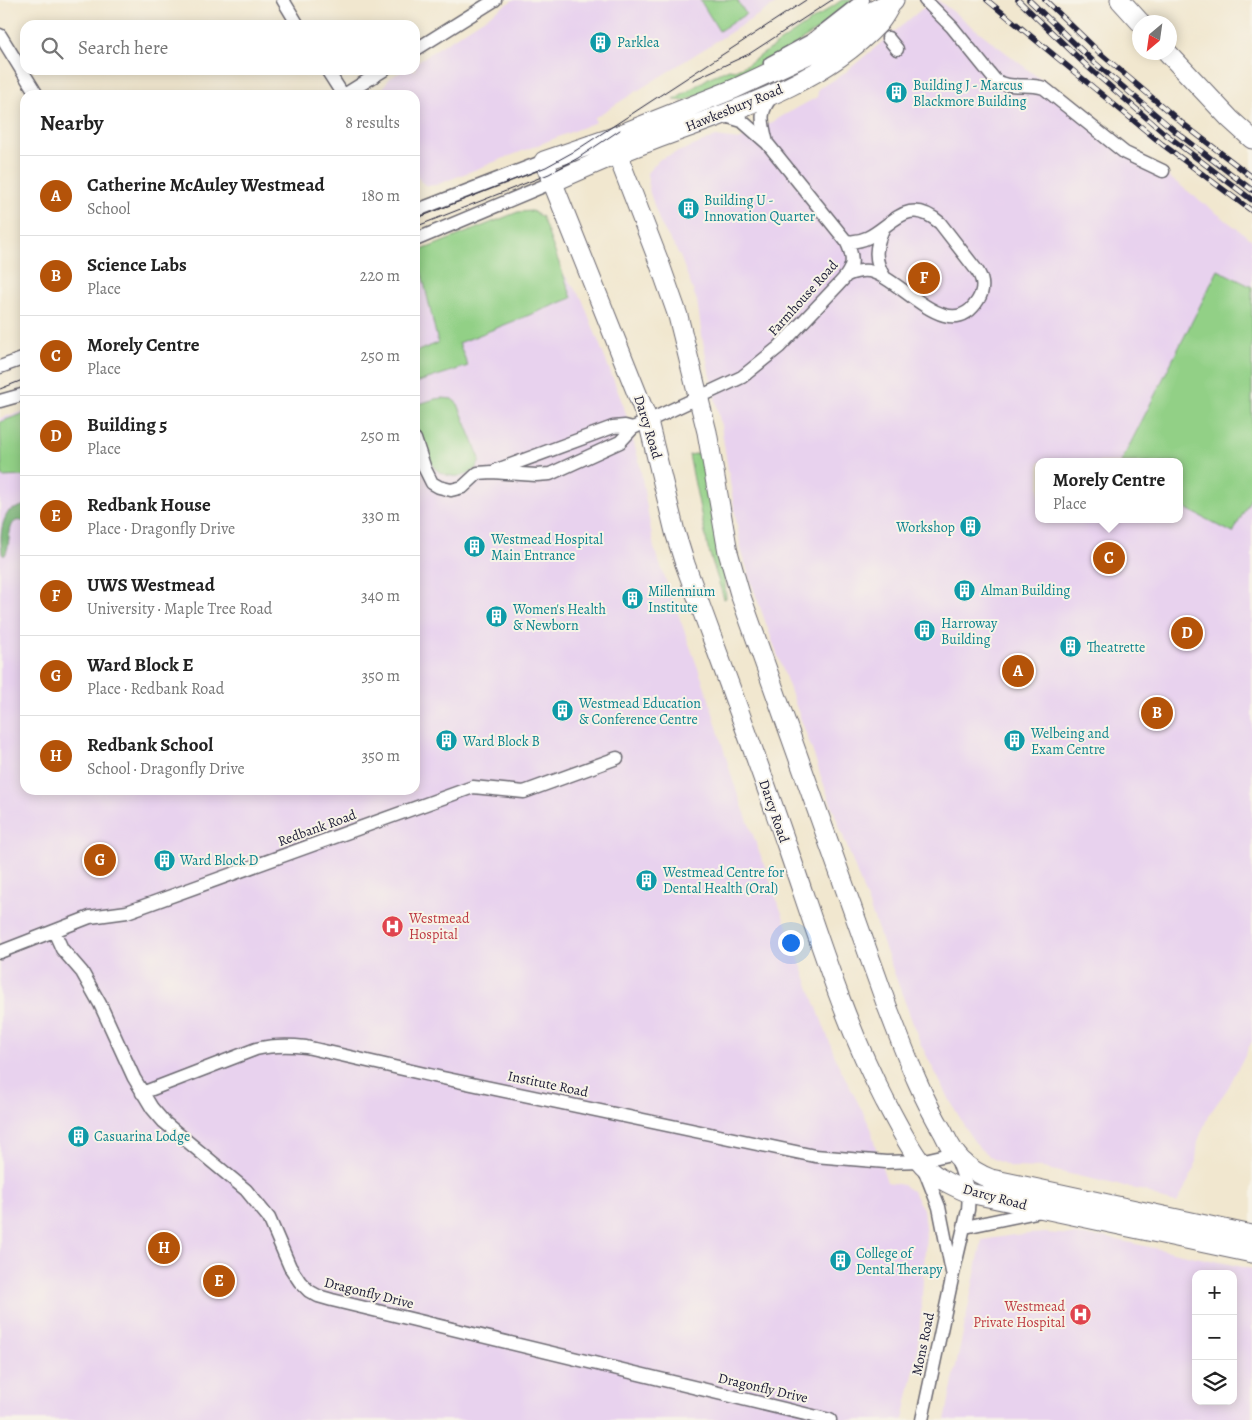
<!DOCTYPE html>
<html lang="en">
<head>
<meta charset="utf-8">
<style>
  :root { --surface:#fff; --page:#f2f2f2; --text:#222; --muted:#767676; --line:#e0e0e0; --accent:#b45309 }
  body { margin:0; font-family:Alegreya,serif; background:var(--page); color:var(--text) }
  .controls { position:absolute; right:15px; bottom:15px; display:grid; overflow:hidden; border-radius:10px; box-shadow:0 2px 12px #0003 }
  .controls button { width:45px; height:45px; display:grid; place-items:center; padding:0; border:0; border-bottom:1px solid var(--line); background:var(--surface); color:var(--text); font:25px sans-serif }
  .compass { position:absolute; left:1132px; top:15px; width:45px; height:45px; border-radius:50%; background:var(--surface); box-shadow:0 2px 12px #0003; rotate:209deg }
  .you { position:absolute; left:790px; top:942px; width:18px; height:18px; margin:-12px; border:4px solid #fff; border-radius:50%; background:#1a73e8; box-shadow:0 0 0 8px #1a73e833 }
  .badge { display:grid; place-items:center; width:32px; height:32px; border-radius:50%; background:var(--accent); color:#fff; font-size:16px; font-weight:700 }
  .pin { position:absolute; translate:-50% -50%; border:2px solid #fff; box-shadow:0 1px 5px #0006 }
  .popup { position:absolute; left:1035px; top:458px; width:148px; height:65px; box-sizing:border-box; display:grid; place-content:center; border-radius:10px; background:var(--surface); filter:drop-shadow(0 1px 4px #0005); font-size:16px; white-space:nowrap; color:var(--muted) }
  .popup b { font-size:19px; color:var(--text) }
  .popup::after { content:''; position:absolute; left:50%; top:100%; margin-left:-10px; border:10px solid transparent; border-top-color:var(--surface) }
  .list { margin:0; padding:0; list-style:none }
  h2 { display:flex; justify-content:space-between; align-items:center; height:65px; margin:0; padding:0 20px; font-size:21px }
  h2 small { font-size:16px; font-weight:400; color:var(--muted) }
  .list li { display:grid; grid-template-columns:32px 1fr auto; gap:15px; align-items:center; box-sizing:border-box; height:80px; padding:0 20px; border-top:1px solid var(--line) }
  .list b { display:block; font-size:19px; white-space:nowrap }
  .list p { margin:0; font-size:16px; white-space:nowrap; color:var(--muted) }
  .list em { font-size:16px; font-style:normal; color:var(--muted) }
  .icon { flex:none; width:28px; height:28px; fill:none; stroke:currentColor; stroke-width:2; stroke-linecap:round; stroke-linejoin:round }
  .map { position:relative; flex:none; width:1252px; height:1420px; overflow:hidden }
  .search { position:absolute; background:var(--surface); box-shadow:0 2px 12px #0003; left:20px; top:20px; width:400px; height:55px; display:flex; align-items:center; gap:12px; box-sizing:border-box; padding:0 18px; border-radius:15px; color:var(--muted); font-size:19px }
  .panel { position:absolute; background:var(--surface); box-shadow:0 2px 12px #0003; left:20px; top:90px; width:400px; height:705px; border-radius:15px }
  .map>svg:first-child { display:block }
  .built { fill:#e8d2ee; fill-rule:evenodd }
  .green { fill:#92d086; stroke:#5a7960 }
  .forest { fill:#75b273; stroke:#4c6a57 }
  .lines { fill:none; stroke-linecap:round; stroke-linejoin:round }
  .street-casing { stroke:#6a676f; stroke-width:15 }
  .secondary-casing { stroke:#6a676f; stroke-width:21 }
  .street { stroke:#fff; stroke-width:12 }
  .secondary { stroke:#fff; stroke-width:19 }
  .tram { stroke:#22223b; stroke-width:1 }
  .rail-casing { stroke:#22223b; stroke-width:5.5 }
  .rail { stroke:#f7f3e8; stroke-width:4; stroke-dasharray:11; stroke-linecap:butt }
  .labels { text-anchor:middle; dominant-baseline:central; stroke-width:4; stroke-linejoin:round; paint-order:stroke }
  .culture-label { font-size:14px; fill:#0d838f; stroke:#f7f3e8; text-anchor:start }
  .street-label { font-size:14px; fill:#22223b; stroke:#f7f3e8 }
  .health-label { font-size:14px; fill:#be3a42; stroke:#f7f3e8; text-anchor:start }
</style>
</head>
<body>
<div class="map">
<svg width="1252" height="1420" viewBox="0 0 1252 1420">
  <rect width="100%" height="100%" fill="#f7f3e8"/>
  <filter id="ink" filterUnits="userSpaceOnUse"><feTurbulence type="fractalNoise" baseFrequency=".02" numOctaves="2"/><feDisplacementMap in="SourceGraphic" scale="10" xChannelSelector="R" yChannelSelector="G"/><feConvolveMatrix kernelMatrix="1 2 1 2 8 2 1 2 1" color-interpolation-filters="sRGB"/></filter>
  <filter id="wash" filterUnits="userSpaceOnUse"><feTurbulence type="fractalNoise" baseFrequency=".0096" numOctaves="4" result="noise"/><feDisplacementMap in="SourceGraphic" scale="20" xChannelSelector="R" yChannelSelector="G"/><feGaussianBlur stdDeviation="1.12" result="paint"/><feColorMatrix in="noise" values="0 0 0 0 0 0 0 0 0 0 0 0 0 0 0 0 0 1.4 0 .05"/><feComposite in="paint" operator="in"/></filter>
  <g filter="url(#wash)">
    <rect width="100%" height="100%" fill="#f1e7cf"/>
    <path class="built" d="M513,0h269l-188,118 2,4 -160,63 -8,1 -7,-4 -6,-9v-78h-36v-1l11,-16 14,-8h11v-7z
      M938,0l110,85 204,155v801l-24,47 -20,28 -10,25 -3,27 -18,35 -14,-3 -18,-9 -102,-23 -32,-1 -18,-8 -14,-11 -12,-17 -21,-38 -25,-48 -101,-271 -5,-16 -63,-173 -11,-36 -20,-123 -18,-84 -6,-41 -17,-45 -20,-33 -11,-33 -2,-17 13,-14 56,-22 23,3 78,-43 2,-9 22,-12 82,-68zM1039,462h140v57h-140z
      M518,212l24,5 21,56 19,26 42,108 15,54 15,87 53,145 26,88 104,281 34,66 4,18 12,36 16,3 9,6 11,18 3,26 -6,93 -5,37 -12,55h-903v-1002l25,-7v379h390v-537z
      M1045,1233l58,4 149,32v151h-307l37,-180 32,-5zM1196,1274h37v127h-37z"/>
    <path class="green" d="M700,0h37l9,14 -27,17z
      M842,0h8l4,6 -81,53 -88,42 -11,-1 36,-23 19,-8 6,1 13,-6z
      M532,211l10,6 30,81 -113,45 9,23 -53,17v-31l23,-9 -21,-91 101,-40z
      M1218,270l34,17v209l-19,37 -54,-28v-43h-58z
      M442,398l10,1 6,5 22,55c-4,22 -37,22 -48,6 -5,-8 -14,-31 -16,-40 -2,-6 -1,-14 0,-20l19,-6z
      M25,413v63l-23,1 -2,-55z
      M703,453l14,92 7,25 2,28 -2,1 -16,-51 -19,-93z"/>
    <path class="forest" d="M25,505v17c-21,-9 -12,25 -21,34l-2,-2c-2,-16 -2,-30 7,-43z"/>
  </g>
  <g filter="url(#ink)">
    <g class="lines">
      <defs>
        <path id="street" d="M283,0l15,25
          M925,0l27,27 43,53c15,10 32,2 49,8l81,65 38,18
          M0,35l37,60
          M888,38l9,11
          M415,50l80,-50
          M770,63l42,-23 51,-40
          M327,70l16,25
          M344,95l40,-25
          M767,143c-5,-22 -9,-30 6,-48
          M415,211l129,-50
          M884,227c-9,19 -11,33 1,51
          M415,240l138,-58
          M846,241c39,6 53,-54 94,-18l38,49c6,10 6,18 0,28 -29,47 -76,-22 -109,-29 -8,-1 -15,1 -22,4
          M0,367l25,-9
          M0,401l25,-7
          M415,439l10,30 7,14 7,4 12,3 12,-3 15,-14 14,-1 44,3 14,-1 70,-32 13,-14 109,-51 37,-30 59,-62c15,-15 18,-25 8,-44l-79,-98 -25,-22 -20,-6
          M497,470l116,-43 12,-1 8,2
          M54,931l8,18 20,23 18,32 34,74 18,30 12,14 82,68 23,28 21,49 10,15 9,9 9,5 14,4 498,120
          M0,952l90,-35 37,-5 346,-125 51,5 93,-34
          M142,1093l114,-44c17,-4 32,-4 50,-2l132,30 377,79 71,6 34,-1 35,-8 14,40 -1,17 -15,64 -31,146
          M924,1169l15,38 13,65
          M965,1227l76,-16"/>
        <path id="secondary" d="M894,0l-23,12 -55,39 -82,38 -123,49 -67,23 104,260 27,111 10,32c35,96 71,191 104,288 29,84 55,170 96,249 11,20 21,41 34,59 12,16 32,25 50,33l283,60
          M1120,0l20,22
          M1167,52l63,67 22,20
          M611,138l48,124 19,54 29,116 21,120 12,42 147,412c17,43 32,86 56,126 5,10 10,21 19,29 8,8 18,14 29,18l261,56
          M553,182c32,-14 64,-29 98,-41 77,-29 169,-55 227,-117 6,-6 10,-15 14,-22"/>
      </defs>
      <use href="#street" class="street-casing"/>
      <use href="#secondary" class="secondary-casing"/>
      <use href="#street" class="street"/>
      <use href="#secondary" class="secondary"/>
      <path class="tram" d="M693,80l56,-26 83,-54
        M415,219l131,-52 29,-16 231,-151
        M415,227l134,-53 29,-16 42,-28
        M0,389l25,-10"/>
      <defs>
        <path id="rail" d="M987,0l175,144 90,67
          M1018,0l71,68 75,65 88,67
          M1029,0l66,63 80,68 77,59
          M1045,0l56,54 81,69 70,54"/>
      </defs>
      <use href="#rail" class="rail-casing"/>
      <use href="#rail" class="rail"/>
    </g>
  </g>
  <defs>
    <symbol id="building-disc" viewBox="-11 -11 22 22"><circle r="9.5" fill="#0f9aa8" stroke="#f7f3e8"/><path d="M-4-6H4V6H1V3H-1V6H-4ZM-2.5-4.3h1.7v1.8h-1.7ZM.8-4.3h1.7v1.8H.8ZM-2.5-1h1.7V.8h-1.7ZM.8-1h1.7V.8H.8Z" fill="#fff"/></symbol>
    <symbol id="hospital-disc" viewBox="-11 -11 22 22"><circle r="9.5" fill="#e0444e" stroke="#f7f3e8"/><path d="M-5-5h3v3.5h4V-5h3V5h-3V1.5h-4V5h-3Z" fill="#fff"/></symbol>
  </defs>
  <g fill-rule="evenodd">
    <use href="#building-disc" x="588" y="30" width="25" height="25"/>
    <use href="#building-disc" x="884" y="80" width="25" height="25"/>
    <use href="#building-disc" x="676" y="196" width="25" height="25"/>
    <use href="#building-disc" x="958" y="514" width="25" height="25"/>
    <use href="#building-disc" x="462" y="534" width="25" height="25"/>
    <use href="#building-disc" x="952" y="578" width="25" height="25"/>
    <use href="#building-disc" x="620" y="586" width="25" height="25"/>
    <use href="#building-disc" x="484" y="604" width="25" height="25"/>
    <use href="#building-disc" x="912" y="618" width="25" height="25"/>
    <use href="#building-disc" x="1058" y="634" width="25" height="25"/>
    <use href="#building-disc" x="550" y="698" width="25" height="25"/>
    <use href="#building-disc" x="434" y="728" width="25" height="25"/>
    <use href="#building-disc" x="1002" y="728" width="25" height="25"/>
    <use href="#building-disc" x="152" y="848" width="25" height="25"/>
    <use href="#building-disc" x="634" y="868" width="25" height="25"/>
    <use href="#hospital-disc" x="380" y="914" width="25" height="25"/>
    <use href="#building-disc" x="66" y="1124" width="25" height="25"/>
    <use href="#building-disc" x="828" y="1248" width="25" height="25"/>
    <use href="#hospital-disc" x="1068" y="1302" width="25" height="25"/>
  </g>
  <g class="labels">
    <g class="culture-label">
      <text x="617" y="42">Parklea</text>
      <text x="913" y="85">Building J - Marcus<tspan x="913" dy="16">Blackmore Building</tspan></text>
      <text x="704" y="200">Building U -<tspan x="704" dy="16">Innovation Quarter</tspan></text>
      <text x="955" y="527" text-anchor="end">Workshop</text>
      <text x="491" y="539">Westmead Hospital<tspan x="491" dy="16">Main Entrance</tspan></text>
      <text x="981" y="590">Alman Building</text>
      <text x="648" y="591">Millennium<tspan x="648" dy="16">Institute</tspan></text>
      <text x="513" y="609">Women's Health<tspan x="513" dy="16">&amp; Newborn</tspan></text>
      <text x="941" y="623">Harroway<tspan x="941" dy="16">Building</tspan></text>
      <text x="1087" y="647">Theatrette</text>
      <text x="579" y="703">Westmead Education<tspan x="579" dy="16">&amp; Conference Centre</tspan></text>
      <text x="1031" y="733">Welbeing and<tspan x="1031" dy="16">Exam Centre</tspan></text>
      <text x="463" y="741">Ward Block B</text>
      <text x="180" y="860">Ward Block D</text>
      <text x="663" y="872">Westmead Centre for<tspan x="663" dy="16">Dental Health (Oral)</tspan></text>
      <text x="94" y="1136">Casuarina Lodge</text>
      <text x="856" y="1253">College of<tspan x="856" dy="16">Dental Therapy</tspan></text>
    </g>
    <g class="street-label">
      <text transform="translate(734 108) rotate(-22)">Hawkesbury Road</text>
      <text transform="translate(803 298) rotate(-48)">Farmhouse Road</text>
      <text transform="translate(648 427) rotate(73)">Darcy Road</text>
      <text transform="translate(774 811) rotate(71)">Darcy Road</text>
      <text transform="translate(317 828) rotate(-20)">Redbank Road</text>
      <text transform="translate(548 1084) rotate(12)">Institute Road</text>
      <text transform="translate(995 1197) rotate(15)">Darcy Road</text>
      <text transform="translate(369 1293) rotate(14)">Dragonfly Drive</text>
      <text transform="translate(923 1344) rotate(-78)">Mons Road</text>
      <text transform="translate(763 1388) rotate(13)">Dragonfly Drive</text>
    </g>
    <g class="health-label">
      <text x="409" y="918">Westmead<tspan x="409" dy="16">Hospital</tspan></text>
      <text x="1065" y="1306" text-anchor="end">Westmead<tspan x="1065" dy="16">Private Hospital</tspan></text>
    </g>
  </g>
</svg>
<div class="controls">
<button>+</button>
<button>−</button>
<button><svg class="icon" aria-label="layers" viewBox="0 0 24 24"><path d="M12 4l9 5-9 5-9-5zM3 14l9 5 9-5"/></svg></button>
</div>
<svg class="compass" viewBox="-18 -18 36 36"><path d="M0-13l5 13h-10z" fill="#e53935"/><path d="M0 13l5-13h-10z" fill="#767676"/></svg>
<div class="you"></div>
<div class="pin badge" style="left:1018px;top:671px">A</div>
<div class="pin badge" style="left:1157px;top:713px">B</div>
<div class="pin badge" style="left:1109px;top:558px">C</div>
<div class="popup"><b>Morely Centre</b>Place</div>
<div class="pin badge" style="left:1187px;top:633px">D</div>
<div class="pin badge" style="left:219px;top:1281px">E</div>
<div class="pin badge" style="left:924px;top:278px">F</div>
<div class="pin badge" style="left:100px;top:860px">G</div>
<div class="pin badge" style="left:164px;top:1248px">H</div>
<div class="search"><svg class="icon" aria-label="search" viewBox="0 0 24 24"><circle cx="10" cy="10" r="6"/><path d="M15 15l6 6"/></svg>Search here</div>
<section class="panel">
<h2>Nearby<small>8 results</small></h2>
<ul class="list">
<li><span class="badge">A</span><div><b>Catherine McAuley Westmead</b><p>School</p></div><em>180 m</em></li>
<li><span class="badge">B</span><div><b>Science Labs</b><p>Place</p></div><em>220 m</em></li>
<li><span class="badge">C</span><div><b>Morely Centre</b><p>Place</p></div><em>250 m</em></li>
<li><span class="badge">D</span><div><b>Building 5</b><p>Place</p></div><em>250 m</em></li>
<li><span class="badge">E</span><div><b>Redbank House</b><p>Place · Dragonfly Drive</p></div><em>330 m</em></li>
<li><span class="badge">F</span><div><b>UWS Westmead</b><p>University · Maple Tree Road</p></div><em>340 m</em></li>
<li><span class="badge">G</span><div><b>Ward Block E</b><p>Place · Redbank Road</p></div><em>350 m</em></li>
<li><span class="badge">H</span><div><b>Redbank School</b><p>School · Dragonfly Drive</p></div><em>350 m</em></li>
</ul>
</section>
</div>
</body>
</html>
